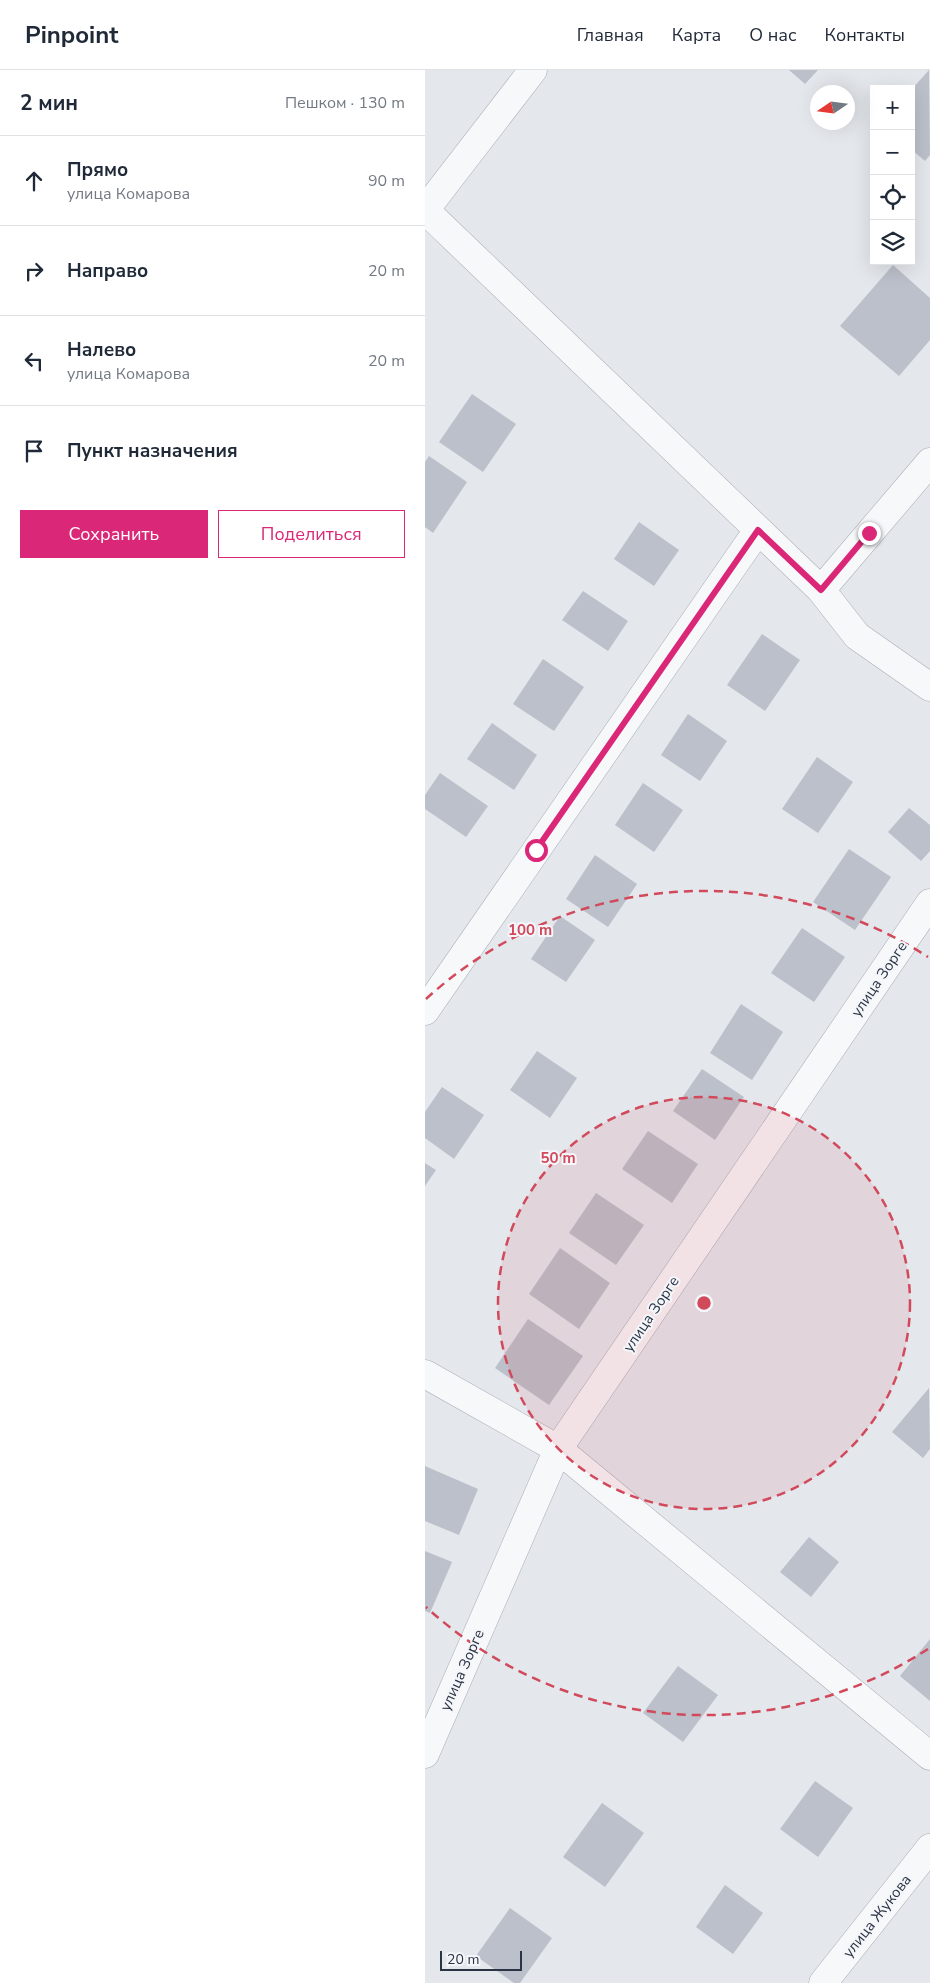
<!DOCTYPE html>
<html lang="ru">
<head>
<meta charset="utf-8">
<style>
  :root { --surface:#fff; --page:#f2f2f3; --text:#1f2937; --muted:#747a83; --line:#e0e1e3; --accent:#db2777 }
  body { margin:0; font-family:"Nunito Sans",sans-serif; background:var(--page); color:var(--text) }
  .controls { position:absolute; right:15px; top:15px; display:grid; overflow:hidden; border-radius:0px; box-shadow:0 5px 20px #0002 }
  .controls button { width:45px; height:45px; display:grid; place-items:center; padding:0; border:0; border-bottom:1px solid var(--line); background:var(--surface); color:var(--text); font:25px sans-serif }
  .compass { position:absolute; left:385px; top:15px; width:45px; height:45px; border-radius:50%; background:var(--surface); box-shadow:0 5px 20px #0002; rotate:257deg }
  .scale { position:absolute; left:15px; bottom:12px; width:82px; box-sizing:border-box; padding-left:5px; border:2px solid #2b3445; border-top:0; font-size:14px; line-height:18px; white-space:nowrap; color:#2b3445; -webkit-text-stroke:4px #f4f6f9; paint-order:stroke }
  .stop { position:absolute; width:15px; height:15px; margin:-11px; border:4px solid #db2777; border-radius:50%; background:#fff }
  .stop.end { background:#db2777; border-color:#fff; box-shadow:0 1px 5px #0008 }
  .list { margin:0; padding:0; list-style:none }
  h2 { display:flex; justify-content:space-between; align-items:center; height:65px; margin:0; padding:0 20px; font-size:21px }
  h2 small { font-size:16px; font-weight:400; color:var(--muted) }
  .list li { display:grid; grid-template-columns:32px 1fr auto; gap:15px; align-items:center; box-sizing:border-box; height:90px; padding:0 20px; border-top:1px solid var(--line) }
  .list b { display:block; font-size:19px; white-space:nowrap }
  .list p { margin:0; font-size:16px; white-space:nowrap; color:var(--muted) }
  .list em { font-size:16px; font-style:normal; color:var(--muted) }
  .actions { display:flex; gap:10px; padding:15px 20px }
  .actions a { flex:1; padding:11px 0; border:1px solid var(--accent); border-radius:0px; text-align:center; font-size:18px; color:var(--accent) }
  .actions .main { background:var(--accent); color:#fff }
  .icon { flex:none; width:28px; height:28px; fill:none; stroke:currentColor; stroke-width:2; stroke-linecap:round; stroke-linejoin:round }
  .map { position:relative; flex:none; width:505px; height:1913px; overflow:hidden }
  header { display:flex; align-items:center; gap:30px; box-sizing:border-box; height:70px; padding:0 25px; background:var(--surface); border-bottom:1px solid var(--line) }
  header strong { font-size:24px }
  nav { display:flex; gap:28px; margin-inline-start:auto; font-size:18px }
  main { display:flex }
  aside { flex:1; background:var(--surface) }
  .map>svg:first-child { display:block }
  .building { fill:#bbc0ca }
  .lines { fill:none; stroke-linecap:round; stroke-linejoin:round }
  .minor-casing { stroke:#a9aeb7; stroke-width:29 }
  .tertiary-casing { stroke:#a9aeb7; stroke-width:29 }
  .minor { stroke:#f7f8fa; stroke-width:28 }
  .tertiary { stroke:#f7f8fa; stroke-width:28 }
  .route { stroke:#db2777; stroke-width:6 }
  .ring { fill:none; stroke:#d1495b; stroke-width:2.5; stroke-dasharray:9 6 }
  .labels { text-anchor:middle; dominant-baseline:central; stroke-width:4; stroke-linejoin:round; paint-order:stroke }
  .street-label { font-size:15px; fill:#2b3445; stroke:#f4f6f9 }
  .centre { fill:#d1495b; stroke:#f4f6f9; stroke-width:2.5 }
  .ring-label { font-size:15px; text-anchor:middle; font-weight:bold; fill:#d1495b; stroke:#f4f6f9; stroke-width:4; stroke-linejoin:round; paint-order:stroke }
</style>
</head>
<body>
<header>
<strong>Pinpoint</strong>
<nav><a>Главная</a><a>Карта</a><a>О нас</a><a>Контакты</a></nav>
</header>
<main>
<aside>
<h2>2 мин<small>Пешком · 130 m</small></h2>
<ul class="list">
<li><svg class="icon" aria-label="ahead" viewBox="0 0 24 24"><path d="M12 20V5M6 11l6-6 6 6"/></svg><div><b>Прямо</b><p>улица Комарова</p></div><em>90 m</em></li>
<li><svg class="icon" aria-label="right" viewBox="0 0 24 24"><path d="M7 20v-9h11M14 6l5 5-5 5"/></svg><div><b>Направо</b></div><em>20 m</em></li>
<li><svg class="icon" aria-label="left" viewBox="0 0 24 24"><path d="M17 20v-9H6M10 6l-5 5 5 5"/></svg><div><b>Налево</b><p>улица Комарова</p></div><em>20 m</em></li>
<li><svg class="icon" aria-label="arrive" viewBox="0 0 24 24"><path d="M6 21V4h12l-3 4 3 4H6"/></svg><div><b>Пункт назначения</b></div></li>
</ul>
<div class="actions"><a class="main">Сохранить</a><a>Поделиться</a></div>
</aside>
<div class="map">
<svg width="505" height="1913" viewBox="0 0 505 1913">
  <rect width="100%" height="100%" fill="#e4e7ec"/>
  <path class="building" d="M364,0h29l-13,14z
    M504,0l1,85 -5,6 -14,-12v-59z
    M468,195l37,33v42l-31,36 -59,-50z
    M47,324l44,30 -33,48 -44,-30z
    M4,386l38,26 -34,51 -8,-6v-65z
    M214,452l40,28 -25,36 -40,-27z
    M158,521l45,30 -20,30 -46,-31z
    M337,564l38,26 -35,51 -38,-26z
    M118,589l41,28 -30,44 -41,-27z
    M263,644l39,27 -27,40 -39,-26z
    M67,653l45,32 -23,35 -47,-31z
    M392,687l36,25 -35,51 -36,-24z
    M15,703l48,33 -22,31 -41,-28v-14z
    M218,713l40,27 -29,42 -39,-27z
    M484,738l21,17v26l-9,10 -33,-29z
    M424,779l42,28 -36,53 -42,-28z
    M170,785l42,29 -29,43 -42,-28z
    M135,846l35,24 -29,42 -35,-23z
    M377,858l43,29 -31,45 -43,-29z
    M316,934l42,28 -31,48 -42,-27z
    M112,981l40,27 -27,40 -40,-28z
    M277,999l42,28 -29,43 -42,-29z
    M17,1017l42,28 -30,44 -29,-21v-26z
    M223,1061l50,33 -26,39 -50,-34z
    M0,1093l11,7 -11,16z
    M171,1123l48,32 -28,40 -47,-32z
    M135,1178l50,35 -31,46 -50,-35z
    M103,1249l55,37 -34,49 -54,-37z
    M504,1318l1,61 -7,9 -31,-26z
    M0,1396l53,23 -19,46 -34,-14z
    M384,1467l30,25 -28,35 -31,-25z
    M0,1481l27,11 -22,51 -5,-2z
    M505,1569v62l-30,-25z
    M253,1596l40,29 -35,47 -40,-29z
    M390,1711l38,27 -35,49 -38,-28z
    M177,1733l42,30 -39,54 -42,-30z
    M300,1815l38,28 -30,41 -37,-27z
    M85,1838l42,30 -32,45h-6l-38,-27z"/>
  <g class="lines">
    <defs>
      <path id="minor" d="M0,140l396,380 36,46 73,51
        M396,520l109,-128
        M0,941l333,-481
        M0,1304l133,75 372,307
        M0,1684l133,-305 372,-546
        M398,1913l107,-135"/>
      <path id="tertiary" d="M0,140l108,-140"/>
    </defs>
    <use href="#minor" class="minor-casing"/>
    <use href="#tertiary" class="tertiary-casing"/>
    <use href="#minor" class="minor"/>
    <use href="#tertiary" class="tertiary"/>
  </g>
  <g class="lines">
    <path class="route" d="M111,780l222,-320 63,60 48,-57"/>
  </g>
  <circle cx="279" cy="1233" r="206" fill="#d1495b" fill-opacity=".12"/>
  <g class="ring">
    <circle cx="279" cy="1233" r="206"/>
    <path d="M503 1579A412 412 0 0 1 1 1537M1 929A412 412 0 0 1 503 887"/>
  </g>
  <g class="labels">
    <g class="street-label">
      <text transform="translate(454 909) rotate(-56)">улица Зорге</text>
      <text transform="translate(226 1244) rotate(-56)">улица Зорге</text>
      <text transform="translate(37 1600) rotate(-66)">улица Зорге</text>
      <text transform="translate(452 1846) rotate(-52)">улица Жукова</text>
    </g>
  </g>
  <circle cx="279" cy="1233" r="8" class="centre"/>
  <g class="ring-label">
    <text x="105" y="865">100 m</text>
    <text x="133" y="1093">50 m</text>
  </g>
</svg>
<div class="controls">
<button>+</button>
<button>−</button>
<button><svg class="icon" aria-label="locate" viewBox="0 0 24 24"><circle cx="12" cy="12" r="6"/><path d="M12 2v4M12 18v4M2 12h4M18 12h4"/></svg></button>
<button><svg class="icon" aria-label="layers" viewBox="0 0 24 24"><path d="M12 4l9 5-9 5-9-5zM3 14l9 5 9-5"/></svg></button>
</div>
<svg class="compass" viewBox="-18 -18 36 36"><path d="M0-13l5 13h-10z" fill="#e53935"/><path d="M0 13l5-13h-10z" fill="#747a83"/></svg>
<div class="scale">20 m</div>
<div class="stop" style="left:111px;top:780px"></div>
<div class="stop end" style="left:444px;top:463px"></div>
</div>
</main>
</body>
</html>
